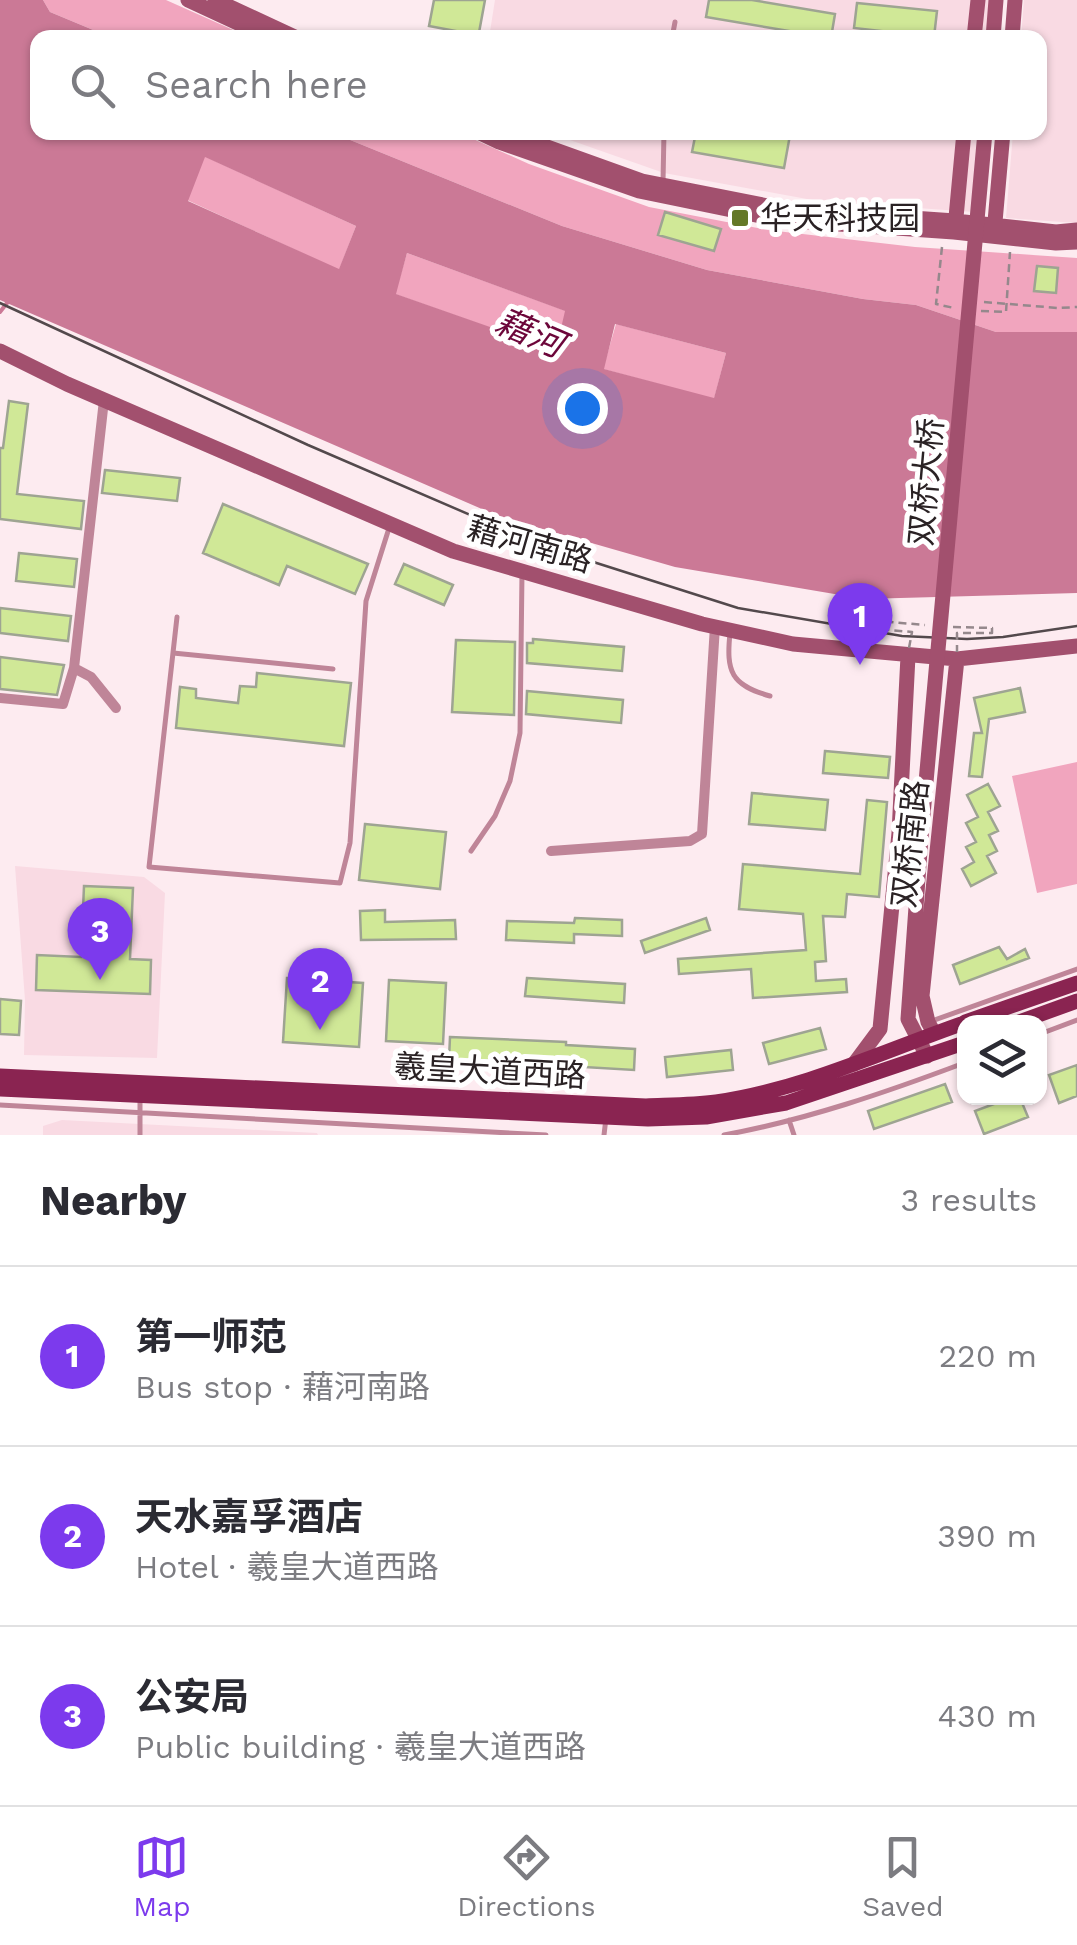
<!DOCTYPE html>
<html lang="en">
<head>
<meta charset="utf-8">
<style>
  :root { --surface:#fff; --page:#f2f2f3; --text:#2b2b33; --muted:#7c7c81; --line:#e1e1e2; --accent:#7c3aed }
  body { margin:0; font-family:"Work Sans","Noto Sans SC",sans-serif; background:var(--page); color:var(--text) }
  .controls { position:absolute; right:30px; bottom:30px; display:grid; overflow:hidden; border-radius:20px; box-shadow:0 2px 8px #0004 }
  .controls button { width:90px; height:90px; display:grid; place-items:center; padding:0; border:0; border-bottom:2px solid var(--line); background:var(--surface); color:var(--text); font:50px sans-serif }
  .you { position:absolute; left:582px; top:408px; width:35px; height:35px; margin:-25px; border:8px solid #fff; border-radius:50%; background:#1a73e8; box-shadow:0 0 0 15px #1a73e833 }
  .badge { display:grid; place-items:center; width:65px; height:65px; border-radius:50%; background:var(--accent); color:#fff; font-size:32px; font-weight:700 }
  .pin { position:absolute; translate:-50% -82px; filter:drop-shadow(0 2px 5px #0008) }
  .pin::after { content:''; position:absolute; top:52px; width:35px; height:30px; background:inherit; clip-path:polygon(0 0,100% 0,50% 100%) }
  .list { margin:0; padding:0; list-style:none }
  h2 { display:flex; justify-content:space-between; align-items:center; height:130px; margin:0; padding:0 40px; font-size:42px }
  h2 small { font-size:32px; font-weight:400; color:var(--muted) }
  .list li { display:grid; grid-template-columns:65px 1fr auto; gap:30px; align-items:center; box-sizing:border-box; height:180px; padding:0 40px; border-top:2px solid var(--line) }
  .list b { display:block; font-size:38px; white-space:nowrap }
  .list p { margin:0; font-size:32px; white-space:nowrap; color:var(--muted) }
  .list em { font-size:32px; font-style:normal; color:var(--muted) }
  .icon { flex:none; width:55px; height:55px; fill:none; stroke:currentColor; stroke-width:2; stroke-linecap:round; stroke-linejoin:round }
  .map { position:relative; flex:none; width:1077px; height:1135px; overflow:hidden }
  .search { position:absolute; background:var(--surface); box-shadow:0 2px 8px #0004; left:30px; right:30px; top:30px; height:110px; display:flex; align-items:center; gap:25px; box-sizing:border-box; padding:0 35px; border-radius:20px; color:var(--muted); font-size:38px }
  .sheet { height:670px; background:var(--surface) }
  nav { display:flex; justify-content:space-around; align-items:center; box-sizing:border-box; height:140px; border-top:2px solid var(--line); background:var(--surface); font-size:28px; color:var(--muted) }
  nav a { display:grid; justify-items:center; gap:5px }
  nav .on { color:var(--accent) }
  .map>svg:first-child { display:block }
  .built { fill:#f9dae3 }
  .green { fill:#f1a5be }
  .water { fill:#cb7996; fill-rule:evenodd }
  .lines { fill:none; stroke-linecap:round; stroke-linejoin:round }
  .stream { stroke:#cb7996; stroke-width:4 }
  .building { fill:#d0e897; stroke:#9ea492; stroke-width:2.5 }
  .path { stroke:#95888c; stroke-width:2.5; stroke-dasharray:8 5; stroke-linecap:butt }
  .lane { stroke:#bf8598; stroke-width:5 }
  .street { stroke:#bf8598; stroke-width:10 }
  .secondary { stroke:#a2506e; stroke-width:15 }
  .primary { stroke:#8a2451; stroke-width:15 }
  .tram { stroke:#53494c; stroke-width:2.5 }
  .path-bridge { stroke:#95888c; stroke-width:2.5; stroke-dasharray:8 5; stroke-linecap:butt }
  .secondary-bridge { stroke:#a2506e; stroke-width:15 }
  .poi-dot { fill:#647827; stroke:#fff; stroke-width:4 }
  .labels { text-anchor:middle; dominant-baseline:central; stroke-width:10; stroke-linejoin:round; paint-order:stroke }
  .poi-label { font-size:32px; fill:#2a2224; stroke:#fff; text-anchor:start }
  .street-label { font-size:32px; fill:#2a2224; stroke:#fff }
  .water-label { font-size:35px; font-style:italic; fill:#6c063a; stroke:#fff }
</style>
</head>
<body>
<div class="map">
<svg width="1077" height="1135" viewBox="0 0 1077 1135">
  <rect width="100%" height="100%" fill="#fdebf0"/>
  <path class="built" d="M495,0h494l-2,37 -498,1z
    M1024,0h53v223l-71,-5 7,-85 27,-1v-94l-19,-1z
    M550,133h430l-6,79 -156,-11 -154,-28z
    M15,866l129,11 21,16 -8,165 -133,-3 1,-55z
    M62,1120l255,13 1,2h-275v-9z"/>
  <path class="green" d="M43,0h123l83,37h-139l-60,-25z
    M333,133h127l69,31 120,43 119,23 147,17 162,11v74h-81l-80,-27 -53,-6 -156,-29 -145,-44z
    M204,156l152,70 -17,44 -152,-70z
    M407,253l159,58 -10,40 -161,-57z
    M616,324l110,29 -12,46 -111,-30z
    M1077,762v122l-40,9 -25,-117z"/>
  <path class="water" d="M0,0h43l7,12 60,25 -72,1v94l295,1 229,93 145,44 156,29 53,6 80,27h81v261l-213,6 -189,-32 -177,-51 -498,-216zM205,157l151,69 -17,43 -151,-68zM407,253l158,58 -9,39 -160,-56zM615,324l111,29 -12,45 -110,-29z"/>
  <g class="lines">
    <path class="stream" d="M0,312l7,-9"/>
  </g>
  <path class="building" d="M434,0h51l-7,38h-18l1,-6 -32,-6z
    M709,0h43l83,14 -4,24 -125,-21z
    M857,3l80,8 -3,26 -80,-9z
    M696,132h80l14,3 -6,33 -92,-16z
    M665,212l56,17 -7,22 -56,-16z
    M1037,266l21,2 -2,25 -22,-2z
    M9,401l19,3 -11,90 67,7 -3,28 -81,-10v-71h3z
    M105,470l75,8 -3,23 -75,-8z
    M223,504l145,60 -13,30 -68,-28 -8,19 -76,-32z
    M19,553l58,6 -3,28 -58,-6z
    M404,564l49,21 -9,20 -49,-21z
    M0,608l71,8 -3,25 -68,-8z
    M533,639l91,8 -2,24 -95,-8v-20h6z
    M456,640l59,2 -1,73 -62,-3z
    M0,657l64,8 -7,30 -57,-6z
    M257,673l94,10 -7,63 -168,-18 4,-41 16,2v9l42,5 2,-17 16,1z
    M1020,688l5,24 -36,7 -7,58 -13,-1 5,-43h8l-8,-35z
    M527,691l96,9 -2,23 -95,-9z
    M825,751l65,6 -2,21 -65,-5z
    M988,784l12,22 -12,6 10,19 -9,4 8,16 -10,5 9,17 -25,13 -9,-17 12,-7 -8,-15 10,-5 -10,-19 12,-6 -11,-22z
    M752,793l76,7 -3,30 -76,-6z
    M867,800l20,2 -8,95 -32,-3 -2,23 -22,-1 3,45 -11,1 1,19 30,-2 1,13 -94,6 -2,-29 -72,5 -1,-15 128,-9 -3,-36 -64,-5 4,-45 117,10z
    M365,824l81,8 -6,57 -81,-9z
    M84,886l49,2 -3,71 21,1 -1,34 -114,-4 1,-35 44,2z
    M385,910v12l70,-2 1,19 -95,1 -1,-29z
    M575,918l47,2v16l-48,-2v9l-68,-3 1,-19 67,2z
    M706,918l4,12 -65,23 -4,-12z
    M999,947l8,12 18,-10 4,9 -69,26 -7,-19z
    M287,978l76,5 -4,64 -76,-5z
    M527,978l98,6 -1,19 -99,-7z
    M389,980l57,3 -3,61 -57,-3z
    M0,999l21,2 -2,34 -19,-1z
    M820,1028l6,21 -57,15 -6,-21z
    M450,1037l116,5v3l69,4 -1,21 -185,-11z
    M731,1050l2,20 -66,7 -2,-20z
    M1077,1065v31l-18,7 -10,-28z
    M945,1084l7,18 -78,27 -6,-18z
    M1010,1098h10l8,19 -44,17 -9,-23z"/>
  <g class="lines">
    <path class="path" d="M942,247l-6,57 18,4
      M984,302l74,6 19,-1"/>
    <path class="lane" d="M672,38l3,-16
      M663,182l1,-50
      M177,617l-28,250 191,16 10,-40 16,-242 24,-76
      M730,633c-4,39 1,52 40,63
      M173,653l160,16
      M471,851l24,-35 15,-35 10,-48 2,-160
      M929,1022l148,-53
      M1040,1034l37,-14
      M0,1105l546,30
      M789,1120l5,15
      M140,1135v-37
      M604,1135l2,-17
      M724,1135c82,-15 163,-43 240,-72"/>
    <path class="street" d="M74,668l17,9 25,31
      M0,698l63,6 11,-36 30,-268
      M551,851l139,-10 12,-7 13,-208"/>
    <path class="secondary" d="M188,0l82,38
      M215,0l82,38
      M974,38l4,-38
      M993,38l3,-38
      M1012,38l3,-38
      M478,132l21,10 140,49 142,29 173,12 102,11 21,-1
      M505,132l137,49 141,28 172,12 101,11 21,-2
      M955,228l9,-96
      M994,233l9,-101
      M0,351l67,33 386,167 249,73 91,20 164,15 120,-13
      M921,837l-13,182 19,37
      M934,1033l-6,-11 -6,-26 35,-337
      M854,1064l26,-35 19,-196 9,-177"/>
    <path class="primary" d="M965,1022l112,-39
      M1019,1022l58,-21
      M0,1076l646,30c23,-1 47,-1 70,-4 85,-12 168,-51 248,-79
      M0,1089l648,30 58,-2 80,-14 178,-60"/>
    <path class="tram" d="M0,303l308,142 232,100 198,63 164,28 65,3 36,-2 74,-11"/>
    <path class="path-bridge" d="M981,311l25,1 4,-60
      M953,627l39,1v5h-35v19
      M909,648l3,-16 -34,-3 1,-8 46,4"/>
    <path class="secondary-bridge" d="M921,837l64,-705"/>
  </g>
  <rect class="poi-dot" x="730" y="208" width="20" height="20" rx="5"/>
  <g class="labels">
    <g class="poi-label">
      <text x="760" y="218">华天科技园</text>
    </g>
    <g class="street-label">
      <text transform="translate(926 482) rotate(-85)">双桥大桥</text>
      <text transform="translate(530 544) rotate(16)">藉河南路</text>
      <text transform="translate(910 844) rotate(-84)">双桥南路</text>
      <text transform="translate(490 1071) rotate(3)">羲皇大道西路</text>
    </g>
    <g class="water-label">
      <text transform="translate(530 333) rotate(23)">藉河</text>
    </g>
  </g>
</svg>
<div class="controls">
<button><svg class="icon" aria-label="layers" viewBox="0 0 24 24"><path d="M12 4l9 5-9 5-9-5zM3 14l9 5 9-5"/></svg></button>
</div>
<div class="you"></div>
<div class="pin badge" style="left:860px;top:665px">1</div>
<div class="pin badge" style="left:320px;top:1030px">2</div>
<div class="pin badge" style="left:100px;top:980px">3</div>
<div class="search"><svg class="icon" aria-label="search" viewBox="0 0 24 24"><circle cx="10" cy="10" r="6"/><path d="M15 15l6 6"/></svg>Search here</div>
</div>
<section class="sheet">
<h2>Nearby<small>3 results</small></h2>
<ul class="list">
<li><span class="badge">1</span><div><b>第一师范</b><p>Bus stop · 藉河南路</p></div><em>220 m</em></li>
<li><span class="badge">2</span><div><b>天水嘉孚酒店</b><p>Hotel · 羲皇大道西路</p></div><em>390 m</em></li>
<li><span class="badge">3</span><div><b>公安局</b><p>Public building · 羲皇大道西路</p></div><em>430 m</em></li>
</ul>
</section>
<nav>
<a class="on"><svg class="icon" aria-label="map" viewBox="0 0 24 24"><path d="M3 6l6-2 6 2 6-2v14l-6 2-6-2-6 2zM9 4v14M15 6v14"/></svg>Map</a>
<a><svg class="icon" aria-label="directions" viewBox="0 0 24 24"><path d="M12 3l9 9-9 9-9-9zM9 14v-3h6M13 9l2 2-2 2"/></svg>Directions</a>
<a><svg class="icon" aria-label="saved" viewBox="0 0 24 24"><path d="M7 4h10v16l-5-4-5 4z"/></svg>Saved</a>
</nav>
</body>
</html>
